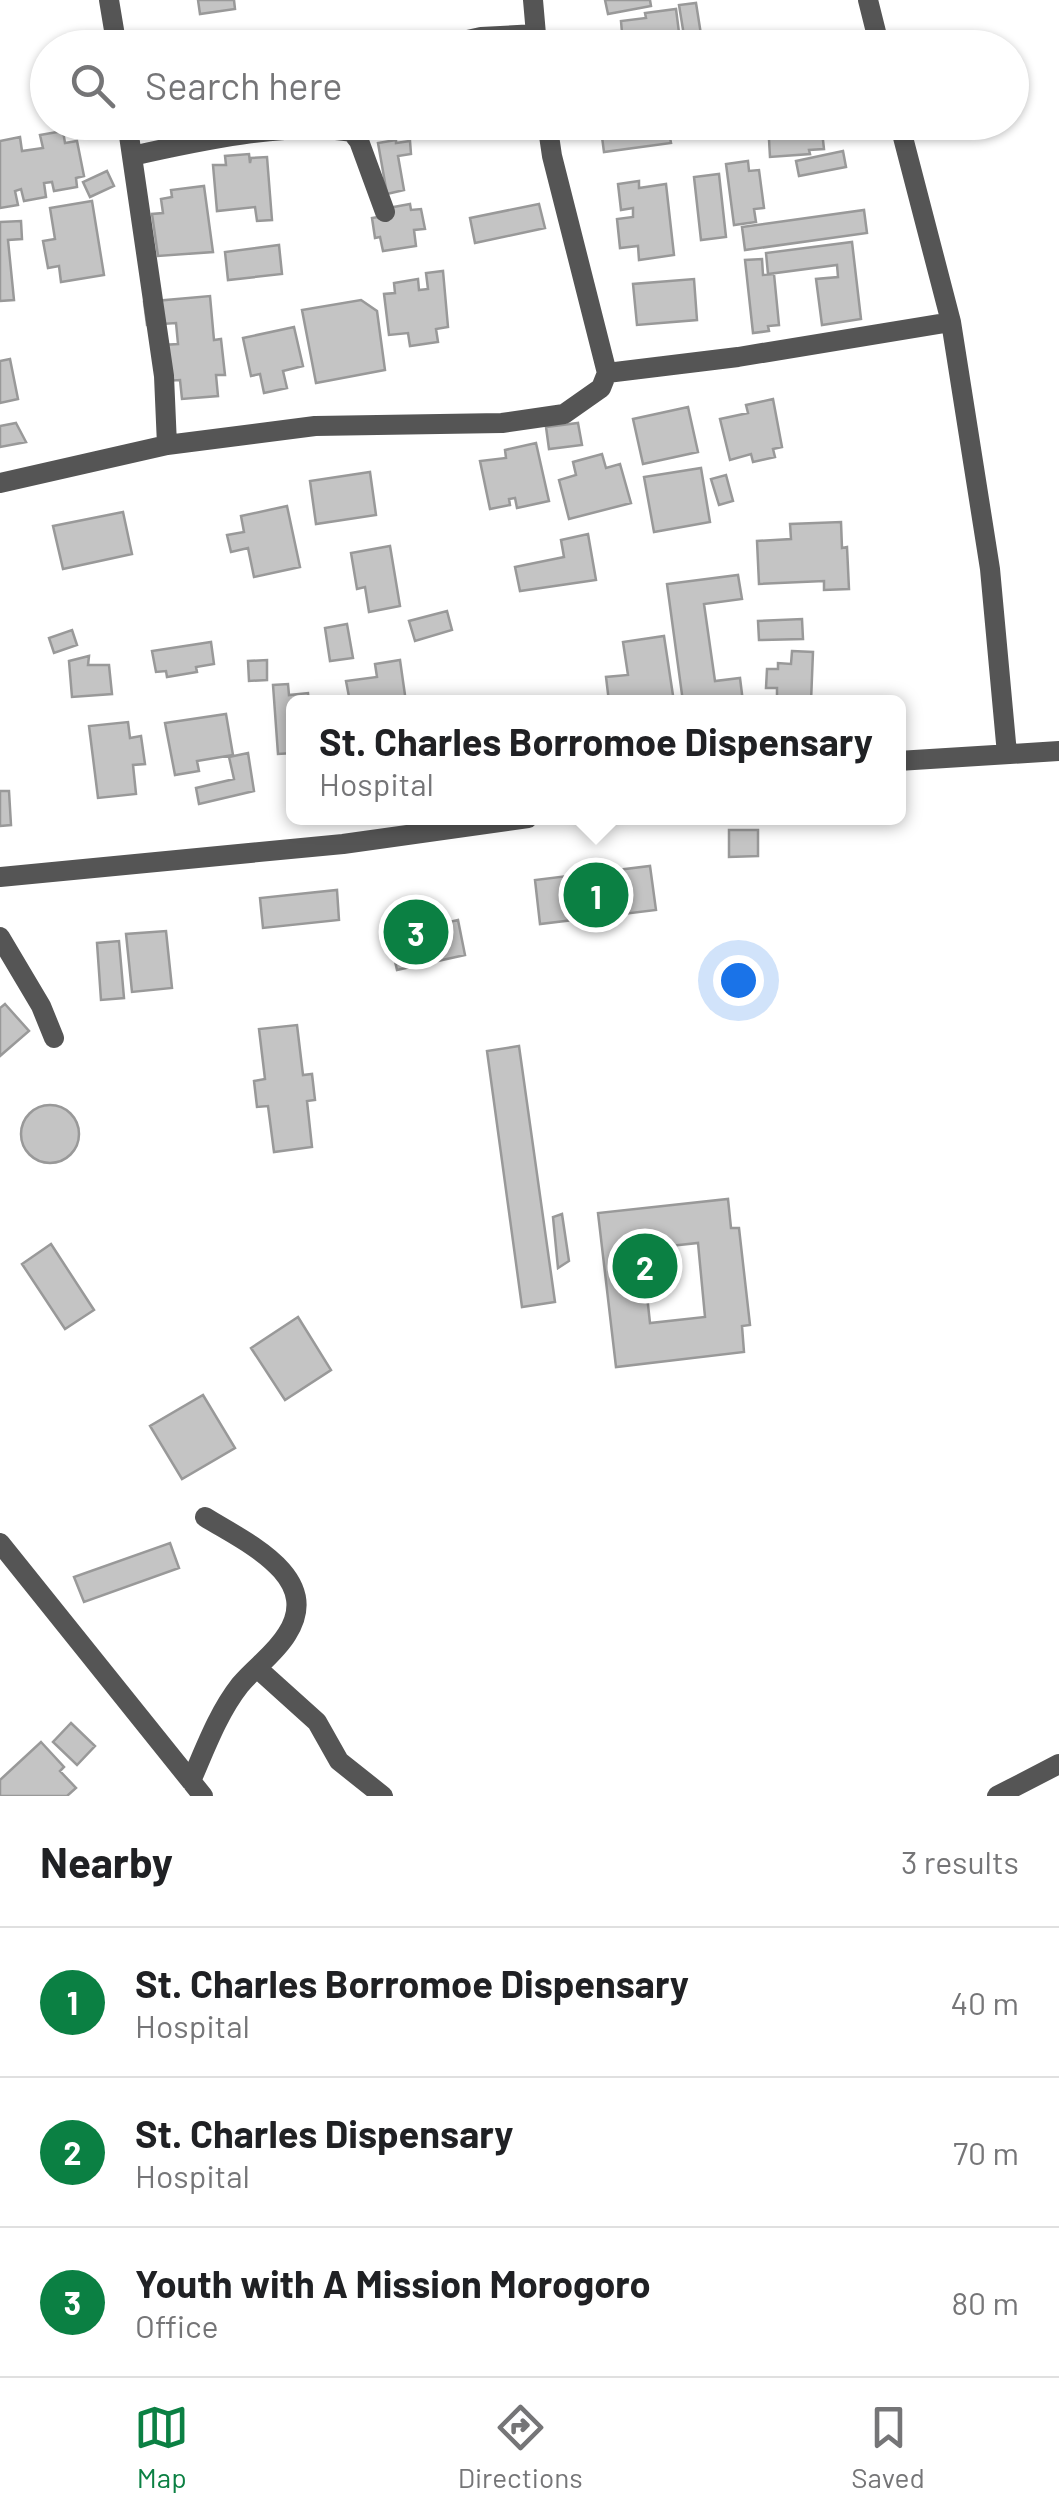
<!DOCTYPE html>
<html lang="en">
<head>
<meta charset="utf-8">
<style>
  :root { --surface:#fff; --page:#f6f6f6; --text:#202124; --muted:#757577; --line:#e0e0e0; --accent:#0b8043 }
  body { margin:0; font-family:Barlow,sans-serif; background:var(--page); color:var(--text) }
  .you { position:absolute; left:738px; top:980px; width:35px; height:35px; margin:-25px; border:8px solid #fff; border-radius:50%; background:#1a73e8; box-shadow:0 0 0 15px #1a73e833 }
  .badge { display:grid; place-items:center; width:65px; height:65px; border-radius:50%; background:var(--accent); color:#fff; font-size:32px; font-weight:700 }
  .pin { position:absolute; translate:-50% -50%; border:5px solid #fff; box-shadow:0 2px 10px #0006 }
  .popup { position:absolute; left:286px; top:695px; width:620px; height:130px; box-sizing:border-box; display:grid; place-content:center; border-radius:15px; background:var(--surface); filter:drop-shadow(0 2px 8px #0005); font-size:32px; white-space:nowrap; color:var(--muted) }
  .popup b { font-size:38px; color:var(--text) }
  .popup::after { content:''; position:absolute; left:50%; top:100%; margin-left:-20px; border:20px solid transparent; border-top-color:var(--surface) }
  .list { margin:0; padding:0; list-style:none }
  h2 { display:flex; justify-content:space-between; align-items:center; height:130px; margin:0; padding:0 40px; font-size:42px }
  h2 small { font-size:32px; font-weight:400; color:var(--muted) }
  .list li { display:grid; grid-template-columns:65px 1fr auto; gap:30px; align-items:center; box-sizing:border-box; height:150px; padding:0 40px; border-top:2px solid var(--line) }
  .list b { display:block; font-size:38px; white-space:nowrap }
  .list p { margin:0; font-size:32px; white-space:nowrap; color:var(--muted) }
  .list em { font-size:32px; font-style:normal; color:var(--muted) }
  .icon { flex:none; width:55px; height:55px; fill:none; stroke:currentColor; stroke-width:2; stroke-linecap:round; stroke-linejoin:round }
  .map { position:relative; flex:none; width:1059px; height:1796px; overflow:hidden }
  .search { position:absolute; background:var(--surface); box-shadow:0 2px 8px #0004; left:30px; right:30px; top:30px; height:110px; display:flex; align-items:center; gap:25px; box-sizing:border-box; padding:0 35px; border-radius:55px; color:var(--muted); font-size:38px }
  .sheet { height:580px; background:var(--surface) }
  nav { display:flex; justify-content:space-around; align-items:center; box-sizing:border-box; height:140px; border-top:2px solid var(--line); background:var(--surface); font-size:28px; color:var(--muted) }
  nav a { display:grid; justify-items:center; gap:5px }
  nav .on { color:var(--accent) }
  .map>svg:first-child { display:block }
  .building { fill:#c4c4c4; stroke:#999; stroke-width:2.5; fill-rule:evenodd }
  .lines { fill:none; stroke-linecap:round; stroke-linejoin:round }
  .minor { stroke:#555; stroke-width:20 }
</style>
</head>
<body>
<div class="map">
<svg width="1059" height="1796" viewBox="0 0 1059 1796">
  <rect width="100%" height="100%" fill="#fff"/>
  <path class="building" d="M198,0h36l1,9 -35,5z
    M605,0h45l1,6 -43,8z
    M696,3l7,44 -17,1 -7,-43z
    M676,9l5,39h-68l-2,-14 11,-1 -1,-12 25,-3 -1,-5z
    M600,122h79l1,8 -11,2 2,11 -67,9z
    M719,122h23l2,12 -23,3z
    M768,122h53l3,27 -15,1 1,4 -40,3z
    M63,131l2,12 12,-2 7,35 -8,2 1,9 -23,4 -2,-9 -8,1 2,14 -22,4 -3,-12 -6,2 3,14 -18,3v-67l20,-4 2,14 21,-3 -3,-13z
    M396,140v3l14,-2 1,13 -13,2 6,34 -17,4 -9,-51z
    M843,151l3,16 -47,9 -3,-15z
    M249,154l1,9 1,-5 16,-1 5,63 -15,1 -2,-14 -38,4 -4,-46h13l-1,-9z
    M748,161l1,10 10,-1 5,38 -10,1 2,13 -22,3 -8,-61z
    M107,171l7,15 -24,11 -7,-15z
    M719,174l7,63 -25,3 -7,-63z
    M639,181v7l27,-4 8,71 -35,5 -1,-14 -18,2 -3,-29 16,-2v-9l-12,2 -3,-26z
    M204,186l9,66 -55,4 -6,-42 11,-1 -2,-14 11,-2 -1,-7z
    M92,201l12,74 -43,7 -2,-16 -11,2 -5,-27 12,-2 -5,-31z
    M410,204l1,6 10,-1 4,20 -11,1 2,16 -33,5 -3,-14 -5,1 -3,-20 6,-1 -1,-7z
    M539,204l6,24 -70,15 -5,-25z
    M864,210l3,23 -122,17 -3,-23z
    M21,221l1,18 -14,1 6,60 -14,1v-79z
    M852,242l9,77 -39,6 -6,-46 22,-2 -1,-12 -69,9 -2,-21z
    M279,245l3,29 -54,6 -3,-28z
    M762,259l1,16 11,-1 5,51 -11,1 1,5 -16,2 -8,-73z
    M443,271l5,56 -12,2 2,13 -28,4 -2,-13 -19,2 -5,-41 11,-1 -1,-10 24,-4 1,11 9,-1 -2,-16z
    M694,279l3,41 -60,5 -4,-41z
    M210,296l4,44 7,-1 4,36h-9l2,21 -36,3 -2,-19 -15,1 -3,-36 16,-1 -2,-21 -29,2 -3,-23z
    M361,300l16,11 8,59 -69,13 -14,-73z
    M294,327l9,39 -20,5 4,17 -23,5 -4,-19 -9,2 -8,-38z
    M10,359l8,40 -18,4v-42z
    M773,399l9,48 -9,2 2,8 -22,5 -2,-8 -21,6 -10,-41 28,-6 -2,-8z
    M688,407l10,45 -55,12 -10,-45z
    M16,423l10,19 -26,5v-21z
    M578,423l4,22 -33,4 -3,-22z
    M536,443l13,58 -32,7 -2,-10 -6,1 1,6 -20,4 -10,-48 26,-3 -1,-8z
    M602,454l4,14 14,-4 11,39 -62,16 -10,-39 17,-5 -3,-13z
    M701,468l9,54 -56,10 -10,-55z
    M370,472l6,43 -60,9 -6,-43z
    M726,475l7,26 -14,4 -8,-26z
    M287,506l13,61 -46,10 -6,-29 -17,4 -4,-17 17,-3 -3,-16z
    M123,512l9,42 -69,15 -10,-43z
    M841,522l1,26 5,-1 2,42 -25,1v-9l-65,3 -2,-43 34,-2 -1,-15z
    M588,534l8,46 -76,11 -5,-24 49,-10 -3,-17z
    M390,546l10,60 -31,6 -4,-25 -8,2 -6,-36z
    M738,575l4,24 -38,5 11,77 25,-3 3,24h-60l-16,-118z
    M447,611l5,19 -37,11 -6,-20z
    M802,619l1,20 -44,1 -1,-19z
    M347,624l6,34 -23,3 -5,-33z
    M72,630l5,15 -23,8 -5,-15z
    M664,636l10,66h-65l-3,-25 22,-2 -5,-33z
    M211,642l3,22 -18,3 1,5 -30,5 -1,-6 -10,1 -4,-21z
    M792,651l21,1 -2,50h-34v-14h-11l1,-19h11v-6l13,1z
    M89,656l-1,9h21l3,29 -40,3 -3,-36z
    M267,660v20l-18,1 -1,-20z
    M400,660l6,42h-56l-4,-21 31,-4 -2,-13z
    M288,684l1,11 19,-2 1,9h-15v51l-16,1 -5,-69z
    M226,714l7,41 -36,6 2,10 -24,4 -10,-52z
    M128,722l2,16 11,-2 4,28 -12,1 3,29 -38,4 -9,-72z
    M248,753l6,38 -55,13 -3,-16 38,-9 -5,-22z
    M0,791h9l2,34 -11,1z
    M729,830h29v26l-29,1z
    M650,866l6,44 -116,14 -5,-44z
    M337,890l2,30 -76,8 -3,-30z
    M458,920l7,35 -68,15 -8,-35z
    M166,931l6,57 -40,4 -6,-58z
    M119,941l5,57 -23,2 -4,-57z
    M5,1004l24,27 -29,25v-48z
    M297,1025l6,50 9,-1 3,26 -8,1 5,46 -38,5 -6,-46 -11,1 -3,-26 11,-2 -6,-50z
    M519,1046l36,256 -33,5 -35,-256z
    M21 1134a29 29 0 1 1 58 0a29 29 0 1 1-58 0Z
    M728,1199l3,29h8l11,97 -8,1 2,26 -128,15 -18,-154zM698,1243l7,74 -55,6 -8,-74z
    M562,1214l7,47 -11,7 -5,-51z
    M51,1244l43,66 -29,19 -43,-65z
    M298,1317l33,53 -46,30 -34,-52z
    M203,1395l32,53 -53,31 -32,-53z
    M170,1543l9,25 -95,34 -10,-25z
    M71,1723l24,23 -18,19 -24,-23z
    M41,1742l23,25 -4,4 16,17 -9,8h-67v-16z"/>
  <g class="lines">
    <path class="minor" d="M109,0l8,48
      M533,0l4,46
      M868,0l12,48
      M431,48l50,-11 55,-3
      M127,122l37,254 3,69
      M899,122l52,200 39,247 17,185
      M132,156c62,-14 158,-35 220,-24l7,9 26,71
      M607,373l131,-16 213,-35
      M0,483l167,-38 148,-19 187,-3 62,-9 37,-26 6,-15 -55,-217 -5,-34
      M898,761l161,-10
      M0,877l343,-33 185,-26
      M0,937l41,69 13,32
      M0,1543l203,253
      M257,1668l60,54 22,39 44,35
      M191,1781c14,-32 27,-68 49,-96 15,-18 35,-31 47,-51 37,-58 -44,-93 -82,-117
      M997,1796l62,-32"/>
  </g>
</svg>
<div class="you"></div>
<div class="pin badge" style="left:596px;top:895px">1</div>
<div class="popup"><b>St. Charles Borromoe Dispensary</b>Hospital</div>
<div class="pin badge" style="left:645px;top:1266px">2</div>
<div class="pin badge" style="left:416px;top:932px">3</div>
<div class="search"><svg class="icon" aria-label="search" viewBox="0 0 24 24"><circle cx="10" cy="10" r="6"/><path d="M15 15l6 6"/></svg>Search here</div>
</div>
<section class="sheet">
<h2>Nearby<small>3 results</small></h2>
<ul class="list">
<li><span class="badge">1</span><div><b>St. Charles Borromoe Dispensary</b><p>Hospital</p></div><em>40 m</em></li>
<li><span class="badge">2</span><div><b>St. Charles Dispensary</b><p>Hospital</p></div><em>70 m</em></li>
<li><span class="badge">3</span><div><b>Youth with A Mission Morogoro</b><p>Office</p></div><em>80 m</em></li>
</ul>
</section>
<nav>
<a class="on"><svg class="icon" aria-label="map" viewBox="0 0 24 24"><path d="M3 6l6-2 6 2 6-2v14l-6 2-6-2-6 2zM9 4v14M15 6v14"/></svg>Map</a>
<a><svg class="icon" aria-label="directions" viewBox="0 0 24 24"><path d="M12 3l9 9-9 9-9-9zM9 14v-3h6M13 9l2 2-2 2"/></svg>Directions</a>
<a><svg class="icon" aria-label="saved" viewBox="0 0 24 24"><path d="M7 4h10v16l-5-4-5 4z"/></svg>Saved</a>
</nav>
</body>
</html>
